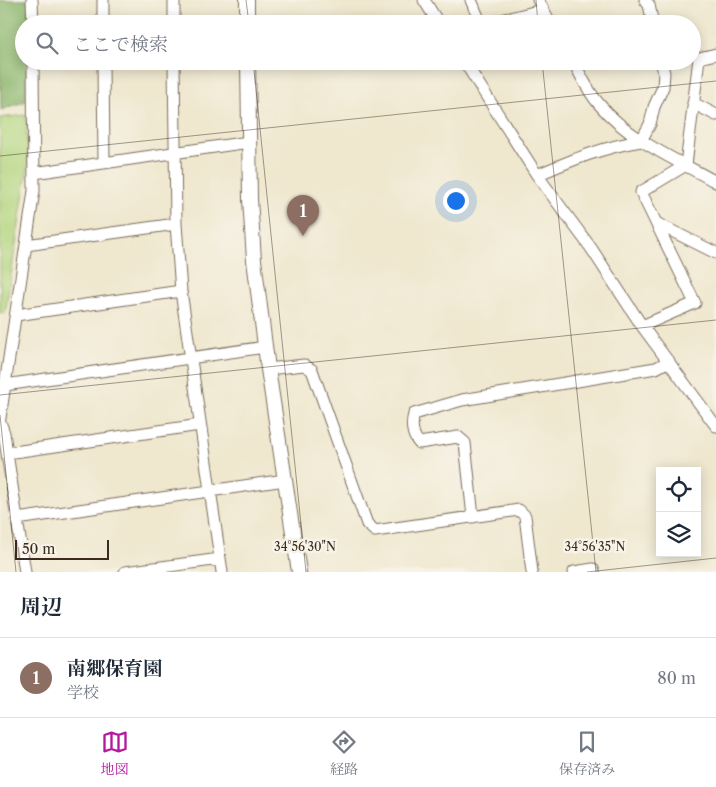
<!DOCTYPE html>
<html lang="ja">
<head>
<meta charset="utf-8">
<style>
  :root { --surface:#fff; --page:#f6f6f7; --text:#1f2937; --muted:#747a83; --line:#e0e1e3; --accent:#b5179e }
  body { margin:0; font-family:"Libre Caslon Text","Noto Serif JP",serif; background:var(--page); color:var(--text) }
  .controls { position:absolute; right:15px; bottom:15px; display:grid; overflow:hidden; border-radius:0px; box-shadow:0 2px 12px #0003 }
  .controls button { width:45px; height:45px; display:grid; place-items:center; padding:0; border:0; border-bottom:1px solid var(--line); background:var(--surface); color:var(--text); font:25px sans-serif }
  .scale { position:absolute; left:15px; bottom:12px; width:94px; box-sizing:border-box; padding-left:5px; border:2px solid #3b2a1e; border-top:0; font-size:14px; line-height:18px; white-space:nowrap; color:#3b2a1e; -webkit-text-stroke:4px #f7f3e8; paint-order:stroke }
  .you { position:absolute; left:455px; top:200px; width:18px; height:18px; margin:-12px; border:4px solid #fff; border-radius:50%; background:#1a73e8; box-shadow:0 0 0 8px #1a73e833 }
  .badge { display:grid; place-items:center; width:32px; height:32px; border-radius:50%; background:var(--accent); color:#fff; font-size:16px; font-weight:700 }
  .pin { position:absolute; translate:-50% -41px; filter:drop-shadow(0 1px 2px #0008) }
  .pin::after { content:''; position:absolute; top:26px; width:18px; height:15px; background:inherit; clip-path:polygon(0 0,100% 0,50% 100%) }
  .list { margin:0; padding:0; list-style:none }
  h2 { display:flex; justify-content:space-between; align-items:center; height:65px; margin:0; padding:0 20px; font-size:21px }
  h2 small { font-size:16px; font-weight:400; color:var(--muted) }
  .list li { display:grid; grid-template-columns:32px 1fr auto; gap:15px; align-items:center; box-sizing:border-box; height:80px; padding:0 20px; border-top:1px solid var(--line) }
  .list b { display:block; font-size:19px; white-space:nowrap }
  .list p { margin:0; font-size:16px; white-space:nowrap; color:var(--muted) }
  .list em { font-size:16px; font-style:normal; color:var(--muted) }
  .icon { flex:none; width:28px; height:28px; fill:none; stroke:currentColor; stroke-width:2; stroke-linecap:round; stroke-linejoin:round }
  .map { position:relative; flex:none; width:716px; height:572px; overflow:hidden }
  .search { position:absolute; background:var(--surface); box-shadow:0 2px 12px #0003; left:15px; right:15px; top:15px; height:55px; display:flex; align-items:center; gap:12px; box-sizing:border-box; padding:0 18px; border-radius:28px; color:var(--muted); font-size:19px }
  .sheet { height:145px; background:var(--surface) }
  nav { display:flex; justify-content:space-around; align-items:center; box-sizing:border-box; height:70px; border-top:1px solid var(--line); background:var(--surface); font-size:14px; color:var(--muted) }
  nav a { display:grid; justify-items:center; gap:2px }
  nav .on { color:var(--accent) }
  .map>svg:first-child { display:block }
  .green { fill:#b2d67f; stroke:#76804e }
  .forest { fill:#8db76e; stroke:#647046 }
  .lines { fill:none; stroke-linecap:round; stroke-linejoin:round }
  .minor-casing { stroke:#7a6c5c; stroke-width:13 }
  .tertiary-casing { stroke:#7a6c5c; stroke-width:16 }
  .minor { stroke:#fff; stroke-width:11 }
  .tertiary { stroke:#fff; stroke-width:14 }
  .ticks { fill:none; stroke:#3b2a1e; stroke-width:1; stroke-opacity:0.45 }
  .ticks-label { font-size:12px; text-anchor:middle; fill:#3b2a1e; stroke:#f7f3e8; stroke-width:5; stroke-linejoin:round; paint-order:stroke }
</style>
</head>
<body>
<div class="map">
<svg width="716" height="572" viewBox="0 0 716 572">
  <rect width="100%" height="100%" fill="#f7f3e8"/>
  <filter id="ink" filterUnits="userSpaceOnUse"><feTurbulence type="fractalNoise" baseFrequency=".02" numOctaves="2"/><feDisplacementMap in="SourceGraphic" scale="10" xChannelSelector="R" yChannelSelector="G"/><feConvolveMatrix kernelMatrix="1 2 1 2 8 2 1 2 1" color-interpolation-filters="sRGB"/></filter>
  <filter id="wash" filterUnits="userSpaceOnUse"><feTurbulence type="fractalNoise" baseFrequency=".0096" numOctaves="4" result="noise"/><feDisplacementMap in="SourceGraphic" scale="20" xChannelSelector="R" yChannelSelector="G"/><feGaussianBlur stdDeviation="1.12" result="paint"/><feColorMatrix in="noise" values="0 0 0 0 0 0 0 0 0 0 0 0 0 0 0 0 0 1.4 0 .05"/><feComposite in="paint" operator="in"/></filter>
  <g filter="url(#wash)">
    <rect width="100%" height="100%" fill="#efe7ce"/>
    <path class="green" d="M26,115l2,50 -23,149 -5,-1v-195z"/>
    <path class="forest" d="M0,0h28v24h-4v37h3l-1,40 -25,9z"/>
  </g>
  <g filter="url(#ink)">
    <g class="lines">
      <defs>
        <path id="minor" d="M32,0l1,24
          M103,0v24
          M174,0v24
          M424,0l15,24
          M471,0l10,24
          M538,0l13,24
          M645,0l4,5 4,19
          M485,24l57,-14
          M103,61l1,102
          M174,61l2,163 5,67 41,281
          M464,61l73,114 54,73 51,78 74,100
          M573,61c8,14 15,31 26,43 30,36 76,55 117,78
          M693,103l23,12
          M34,173l215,-31
          M537,175c35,-15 66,-28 104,-34l9,-17 4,-17 9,-20 1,-14 -3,-12
          M656,223l60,30
          M26,245l150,-21
          M16,315l165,-24
          M642,326l53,-23 -54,-111 45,-27 13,-107 17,-4
          M268,369l36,-4 8,5 55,154 8,7 144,-21 6,6 7,56
          M5,385l260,-38
          M0,418l34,-227 -1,-130
          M0,422l4,11 21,139
          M7,453l193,-28
          M473,517l-8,-74 -7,-6 -39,6c-7,-8 -8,-19 -5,-29l48,-14 194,-32 13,-7
          M17,519l268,-39
          M125,572l95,-13
          M574,572l19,-3 1,3"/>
        <path id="tertiary" d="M247,0v24
          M248,61l2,138 4,61 14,109 31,203"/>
      </defs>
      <use href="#minor" class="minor-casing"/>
      <use href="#tertiary" class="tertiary-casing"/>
      <use href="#minor" class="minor"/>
      <use href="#tertiary" class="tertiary"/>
    </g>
  </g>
  <path class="ticks" d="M246,0l3,24M536,0l2,24M253,61l53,511M542,61l54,511M0,156l716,-75M0,395l716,-75M0,415l16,157M587,572l129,-14"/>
  <g class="ticks-label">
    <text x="305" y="551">34°56'30"N</text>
    <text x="595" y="551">34°56'35"N</text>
  </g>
</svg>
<div class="controls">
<button><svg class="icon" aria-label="locate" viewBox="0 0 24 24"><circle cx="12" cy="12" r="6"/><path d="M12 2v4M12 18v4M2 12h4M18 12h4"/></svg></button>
<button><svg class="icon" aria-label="layers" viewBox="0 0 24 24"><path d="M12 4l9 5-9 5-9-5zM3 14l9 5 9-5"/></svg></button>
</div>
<div class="scale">50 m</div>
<div class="you"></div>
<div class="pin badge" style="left:303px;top:236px;background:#8d6e63">1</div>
<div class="search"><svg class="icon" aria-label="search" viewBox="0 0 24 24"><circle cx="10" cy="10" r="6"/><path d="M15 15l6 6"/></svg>ここで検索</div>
</div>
<section class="sheet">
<h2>周辺<small></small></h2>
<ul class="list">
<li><span class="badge" style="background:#8d6e63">1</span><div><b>南郷保育園</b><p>学校</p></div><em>80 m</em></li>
</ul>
</section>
<nav>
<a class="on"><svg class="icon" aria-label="map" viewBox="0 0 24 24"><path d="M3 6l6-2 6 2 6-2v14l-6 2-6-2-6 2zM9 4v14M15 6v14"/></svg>地図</a>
<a><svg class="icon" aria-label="directions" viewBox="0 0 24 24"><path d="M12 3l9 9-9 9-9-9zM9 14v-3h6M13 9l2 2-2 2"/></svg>経路</a>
<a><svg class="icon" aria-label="saved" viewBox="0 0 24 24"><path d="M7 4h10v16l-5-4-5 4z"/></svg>保存済み</a>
</nav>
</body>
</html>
